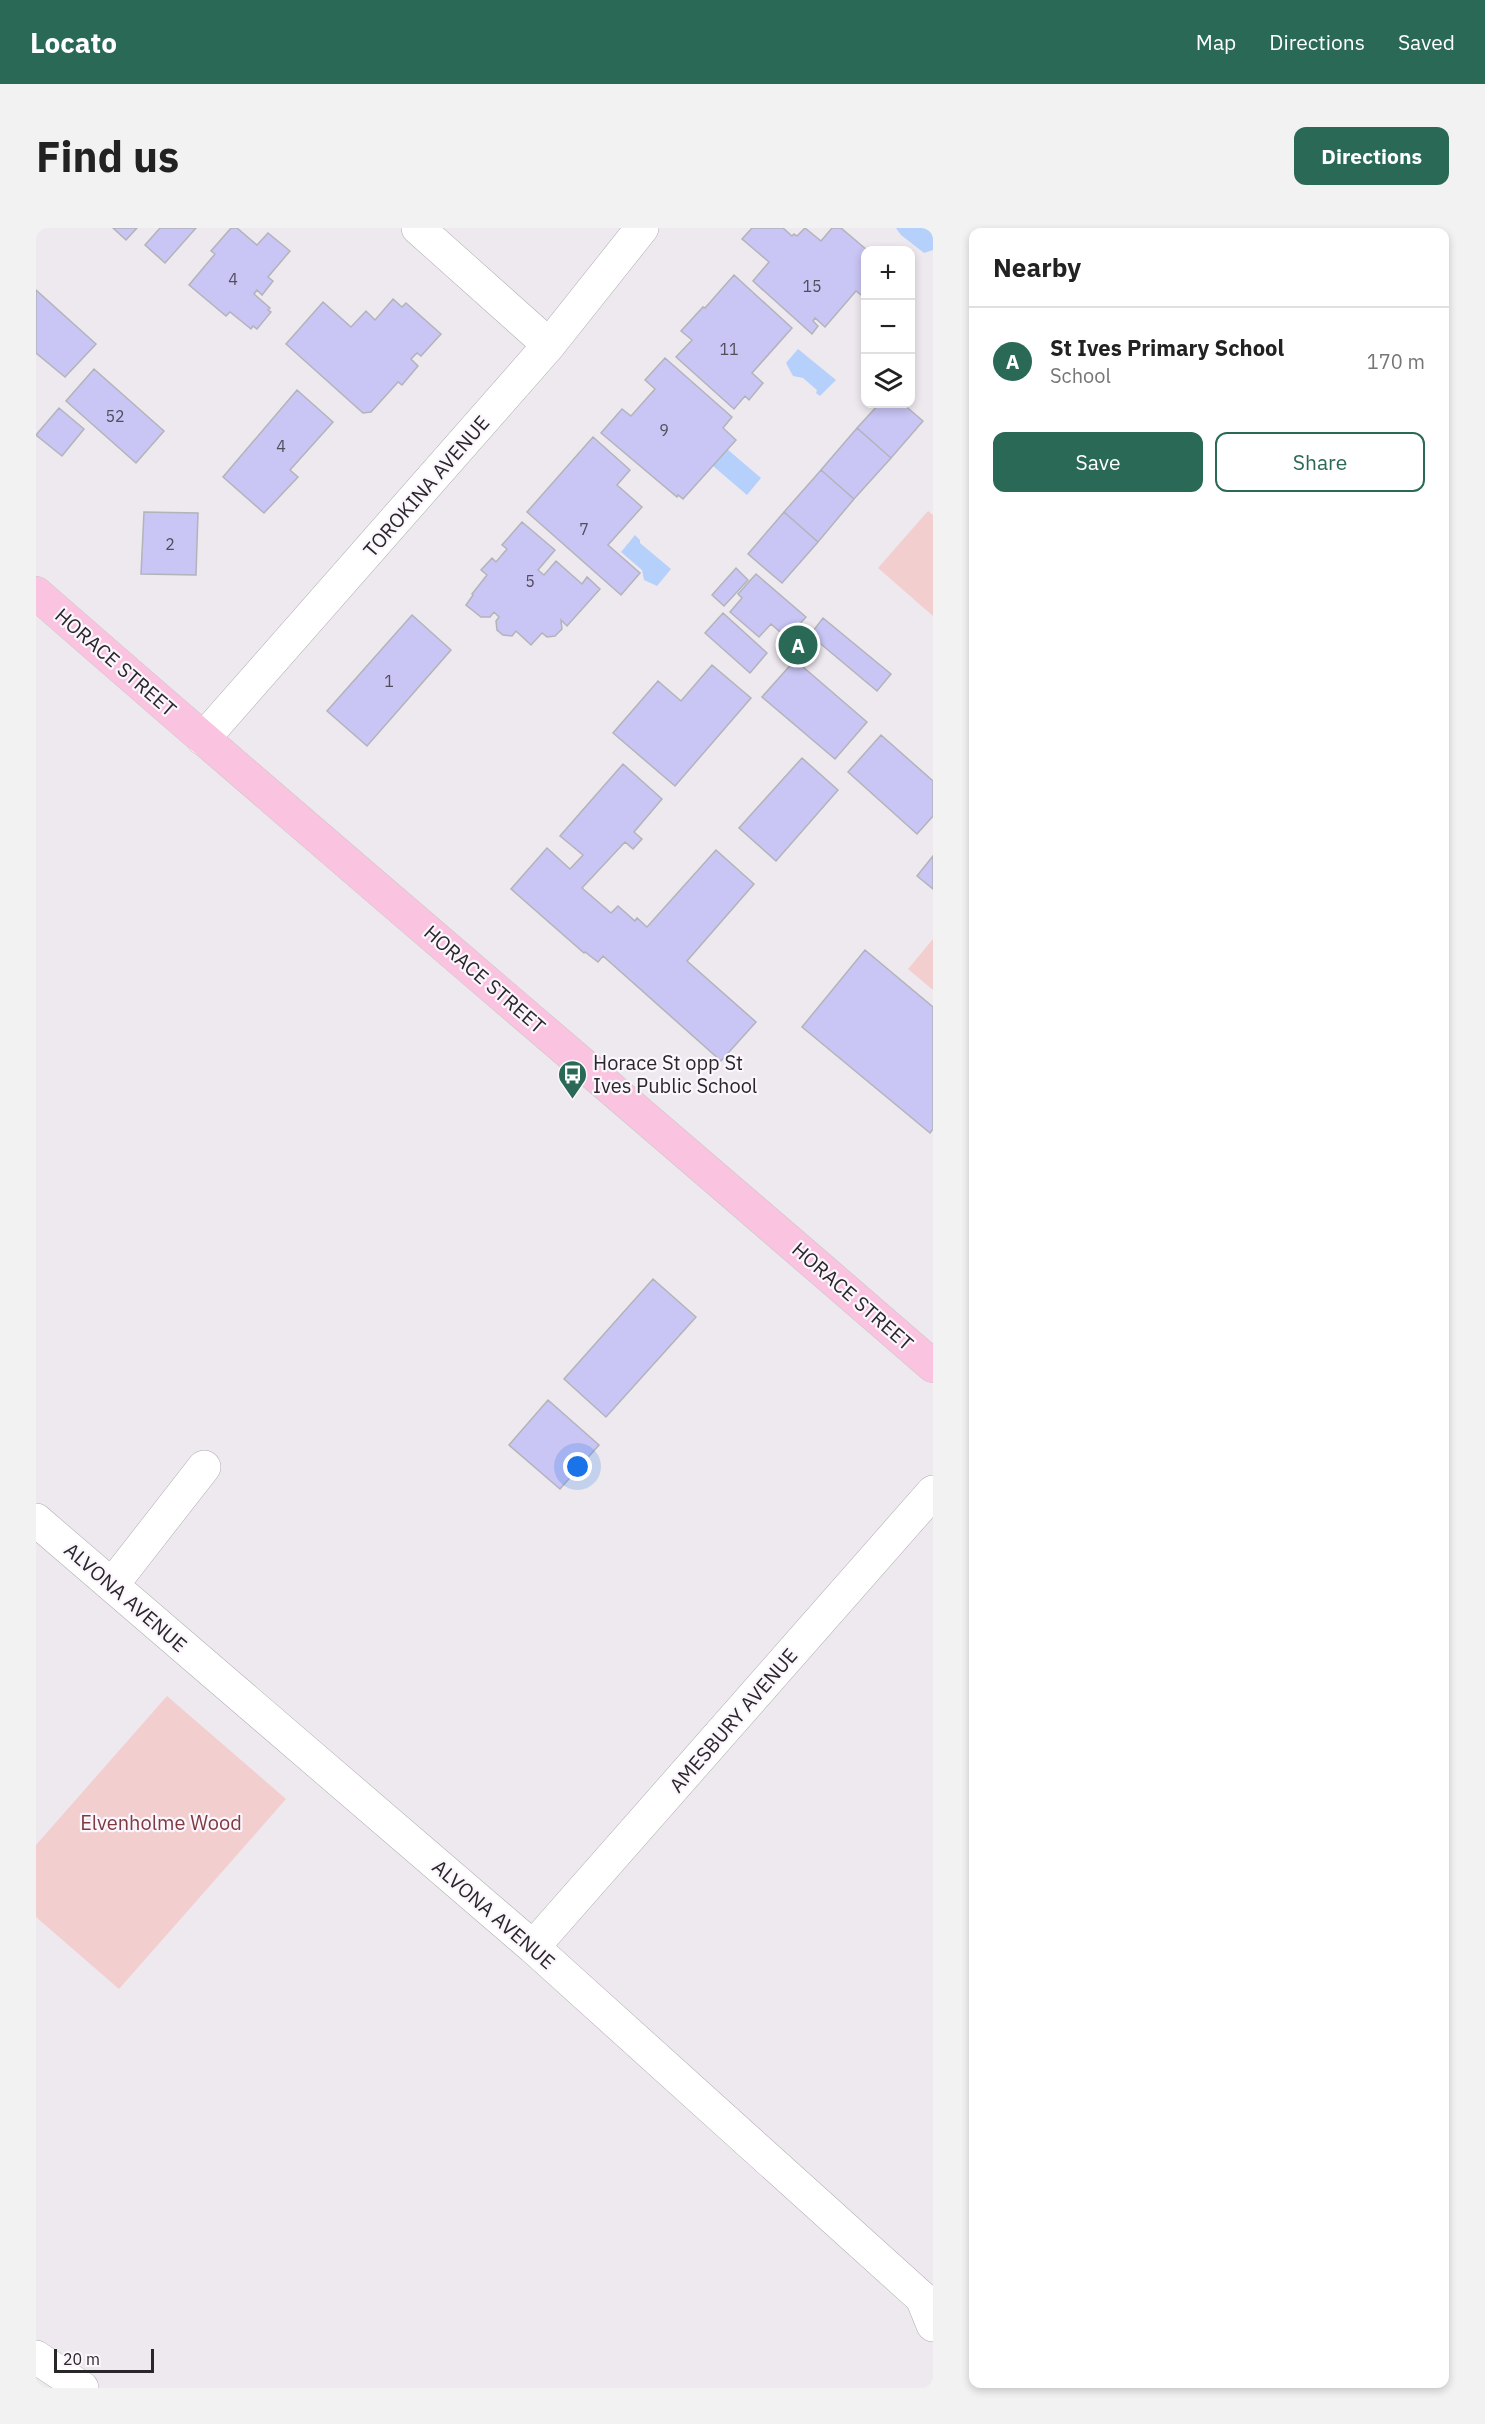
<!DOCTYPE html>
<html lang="en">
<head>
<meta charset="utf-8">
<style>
  :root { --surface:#fff; --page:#f2f2f2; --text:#222; --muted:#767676; --line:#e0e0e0; --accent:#2a6956 }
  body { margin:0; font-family:"IBM Plex Sans",sans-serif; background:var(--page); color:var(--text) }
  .controls { position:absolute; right:18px; top:18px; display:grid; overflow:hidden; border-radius:12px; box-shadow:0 3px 9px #0003 }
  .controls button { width:54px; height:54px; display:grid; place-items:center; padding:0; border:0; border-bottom:2px solid var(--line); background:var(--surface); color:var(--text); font:30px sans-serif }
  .scale { position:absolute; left:18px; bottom:15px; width:100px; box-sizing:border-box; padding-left:6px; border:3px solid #292729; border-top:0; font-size:16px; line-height:21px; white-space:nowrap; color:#292729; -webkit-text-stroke:4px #fbf6fd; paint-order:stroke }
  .you { position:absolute; left:542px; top:1239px; width:21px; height:21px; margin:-15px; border:4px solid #fff; border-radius:50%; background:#1a73e8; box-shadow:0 0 0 9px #1a73e833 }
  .badge { display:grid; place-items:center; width:39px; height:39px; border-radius:50%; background:var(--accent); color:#fff; font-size:20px; font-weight:700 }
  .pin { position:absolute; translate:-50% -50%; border:3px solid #fff; box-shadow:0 2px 6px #0006 }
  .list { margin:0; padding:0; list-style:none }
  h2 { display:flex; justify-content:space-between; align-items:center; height:78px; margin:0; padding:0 24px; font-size:26px }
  h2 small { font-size:20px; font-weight:400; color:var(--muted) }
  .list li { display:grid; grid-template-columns:39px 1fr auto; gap:18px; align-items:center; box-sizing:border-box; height:108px; padding:0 24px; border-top:2px solid var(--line) }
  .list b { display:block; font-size:22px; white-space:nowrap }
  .list p { margin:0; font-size:20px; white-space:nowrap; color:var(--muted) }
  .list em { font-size:20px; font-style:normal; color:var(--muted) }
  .actions { display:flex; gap:12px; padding:18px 24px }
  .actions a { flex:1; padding:14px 0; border:2px solid var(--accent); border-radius:12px; text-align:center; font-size:21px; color:var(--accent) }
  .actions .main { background:var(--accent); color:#fff }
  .icon { flex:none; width:33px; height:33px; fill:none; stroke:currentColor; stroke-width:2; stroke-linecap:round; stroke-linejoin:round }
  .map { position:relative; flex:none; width:897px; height:2160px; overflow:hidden; border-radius:12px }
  header { display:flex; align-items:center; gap:36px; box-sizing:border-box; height:84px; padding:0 30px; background:var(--accent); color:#fff }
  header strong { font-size:28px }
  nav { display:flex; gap:33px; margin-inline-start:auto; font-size:21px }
  .intro { display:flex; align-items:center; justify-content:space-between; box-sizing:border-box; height:144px; padding:0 36px }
  h1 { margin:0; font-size:42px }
  .button { padding:15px 27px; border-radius:12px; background:var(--accent); color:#fff; font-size:21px; font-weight:700 }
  main { display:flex; gap:36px; padding:0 36px }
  aside { flex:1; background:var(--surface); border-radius:12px; box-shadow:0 3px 9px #0003 }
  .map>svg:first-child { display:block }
  .green { fill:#f2cece }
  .water { fill:#b5d0fa }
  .building { fill:#c9c5f4; stroke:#b3b3ba; stroke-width:1.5 }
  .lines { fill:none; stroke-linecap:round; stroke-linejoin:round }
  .minor-casing { stroke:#b0acb2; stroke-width:34 }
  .major-casing { stroke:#c7c7c7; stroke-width:34 }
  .minor { stroke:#fff; stroke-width:33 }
  .major { stroke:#fac3e0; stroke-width:33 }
  .labels { text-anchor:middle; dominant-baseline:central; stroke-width:4.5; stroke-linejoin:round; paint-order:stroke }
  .number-label { font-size:16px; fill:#514e5c }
  .street-label { font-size:20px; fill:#292729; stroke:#fbf6fd }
  .poi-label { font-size:20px; fill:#292729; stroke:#fbf6fd; text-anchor:start }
  .park-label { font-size:20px; fill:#7f3a3f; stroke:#fbf6fd }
</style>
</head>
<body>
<header>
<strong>Locato</strong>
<nav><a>Map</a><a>Directions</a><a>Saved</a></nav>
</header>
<div class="intro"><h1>Find us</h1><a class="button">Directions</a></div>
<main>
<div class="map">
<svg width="897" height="2160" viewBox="0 0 897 2160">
  <rect width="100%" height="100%" fill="#eee9ef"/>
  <path class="green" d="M892,283l5,4v101l-55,-48z
    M897,711v51l-25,-21z
    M131,1468l119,103 -167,190 -83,-72v-72z"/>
  <path class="water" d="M860,0h28l9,3v19l-9,3 -23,-18z
    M762,121l38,31 -16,16 -4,-3 1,-3 -14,-12 -10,-2 -7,-13z
    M691,221l34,29 -14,17 -34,-29z
    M599,307l5,5v3l31,26 -14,17 -13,-6 -2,-10 -21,-18z"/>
  <path class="building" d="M77,0h24l-11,12z
    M124,0h36l-31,35 -20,-18z
    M195,0h6l20,17 11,-12 22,18 -22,26 5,4 -11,14 -5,-5 -3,4 16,14 -2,2 3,2 -14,17 -4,-3 -2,3 -21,-17 -4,4 -37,-31 26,-31 -4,-3z
    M716,0h31l9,8 2,-2 3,2 8,-8 16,13 11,-13h9l26,22 -1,49 -10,-8 -31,36 -10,-9 -2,3 5,5 -6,8 -59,-53 16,-19 -27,-23z
    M698,47l58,53 -40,45 11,10 -14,17 -4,-4 -11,13 -58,-52 16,-17 -11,-9 22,-24 2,1z
    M0,62l60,54 -31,33 -29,-24z
    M357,71l9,8 4,-4 35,31 -20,22 -4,-3 -6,6 7,7 -16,19 -4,-3 -27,30 -8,1 -77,-69 37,-42 28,25 15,-16 9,9z
    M629,130l67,59 -9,11 13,12 -53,59 -5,-4 -1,2 -76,-64 21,-24 9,7 24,-27 -10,-9z
    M58,141l70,62 -28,32 -70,-62z
    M261,162l36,32 -43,48 8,7 -34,36 -41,-36z
    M843,176h24l20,17 -32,37 -34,-30z
    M23,180l25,21 -22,27 -26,-21z
    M821,200l34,30 -37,41 -33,-29z
    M557,209l37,33 -13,15 25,22 -34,38 32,28 -19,22 -94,-83z
    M785,242l33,29 -36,43 -34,-30z
    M108,284l54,1 -2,62 -55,-1z
    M748,284l34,30 -36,41 -34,-29z
    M486,294l33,28 -17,20 6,5 12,-14 26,23 5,-7 13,12 -33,37 -6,-6 1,9 -7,7 -8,1 -5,-4 -11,12 -15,-14 -4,5 -9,-1 -6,-5 -1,-9 3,-4 -5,-5 -4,5h-9l-15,-12 7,-10 -1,-1 15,-19 -6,-5 11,-12 4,4 11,-13 -5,-4z
    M700,340l12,12 -24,26 -12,-11z
    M720,346l50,43 -19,21 -16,-14 -12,13 -29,-25 12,-14 -4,-4z
    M687,385l44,40 -17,20 -45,-40z
    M376,387l39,35 -84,96 -40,-35z
    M787,390l68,56 -14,17 -67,-56z
    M759,432l72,62 -32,37 -73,-62z
    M676,437l39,33 -76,88 -62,-53 45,-52 23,20z
    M845,507l52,46v35l-16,18 -69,-62z
    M766,530l36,32 -62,71 -37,-33z
    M587,536l39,35 -28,33 8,7 -9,10 -8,-7 -43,46 29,25 7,-7 17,15 2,-3 10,9 69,-77 38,34 -67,77 69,61 -35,39 -118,-105 -5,6 -13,-10 -1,1 -73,-64 36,-41 23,21 13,-14 -23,-19z
    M897,628v33l-16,-13z
    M829,722l68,57v122l-3,4 -128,-106z
    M617,1051l43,38 -90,100 -42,-38z
    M512,1172l51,45 -39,44 -51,-44z"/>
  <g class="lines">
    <defs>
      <path id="minor" d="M382,0l131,117
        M167,511l346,-394 93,-117
        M0,1292l497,427 389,351 11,27
        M76,1357l92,-118
        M497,1719l400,-455
        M0,2129l46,31"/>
      <path id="major" d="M0,365c297,260 599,514 897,773"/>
    </defs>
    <use href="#minor" class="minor-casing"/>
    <use href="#major" class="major-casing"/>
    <use href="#minor" class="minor"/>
    <use href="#major" class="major"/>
  </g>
  <defs>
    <symbol id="bus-pin" viewBox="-11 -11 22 30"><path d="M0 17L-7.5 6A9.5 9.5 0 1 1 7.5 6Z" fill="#2a6956" stroke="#fbf6fd"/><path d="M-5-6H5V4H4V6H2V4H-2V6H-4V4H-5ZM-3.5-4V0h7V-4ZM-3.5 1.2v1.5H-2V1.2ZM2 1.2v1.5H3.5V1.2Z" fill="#fff"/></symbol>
  </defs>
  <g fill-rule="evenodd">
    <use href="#bus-pin" x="520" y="830" width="33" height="45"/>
  </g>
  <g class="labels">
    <g class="number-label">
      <text x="197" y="51">4</text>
      <text x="776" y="58">15</text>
      <text x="693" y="121">11</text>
      <text x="79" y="188">52</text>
      <text x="628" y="202">9</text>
      <text x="245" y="218">4</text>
      <text x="548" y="301">7</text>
      <text x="134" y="316">2</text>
      <text x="494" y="353">5</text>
      <text x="353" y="453">1</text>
    </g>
    <g class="street-label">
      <text transform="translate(390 258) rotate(-49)">TOROKINA AVENUE</text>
      <text transform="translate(80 434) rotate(41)">HORACE STREET</text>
      <text transform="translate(449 751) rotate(41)">HORACE STREET</text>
      <text transform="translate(817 1068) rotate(41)">HORACE STREET</text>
      <text transform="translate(90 1369) rotate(41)">ALVONA AVENUE</text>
      <text transform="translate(697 1492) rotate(-49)">AMESBURY AVENUE</text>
      <text transform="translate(458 1686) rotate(41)">ALVONA AVENUE</text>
    </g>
    <g class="poi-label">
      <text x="557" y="834">Horace St opp St<tspan x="557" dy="23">Ives Public School</tspan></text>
    </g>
    <g class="park-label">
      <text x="125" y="1594">Elvenholme Wood</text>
    </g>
  </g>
</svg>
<div class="controls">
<button>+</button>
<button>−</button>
<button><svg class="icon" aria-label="layers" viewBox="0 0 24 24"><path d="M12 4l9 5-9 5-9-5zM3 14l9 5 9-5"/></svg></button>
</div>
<div class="scale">20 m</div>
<div class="you"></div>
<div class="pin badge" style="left:762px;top:417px">A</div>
</div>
<aside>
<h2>Nearby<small></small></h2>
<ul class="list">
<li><span class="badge">A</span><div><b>St Ives Primary School</b><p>School</p></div><em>170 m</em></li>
</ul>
<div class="actions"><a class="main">Save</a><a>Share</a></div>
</aside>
</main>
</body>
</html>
